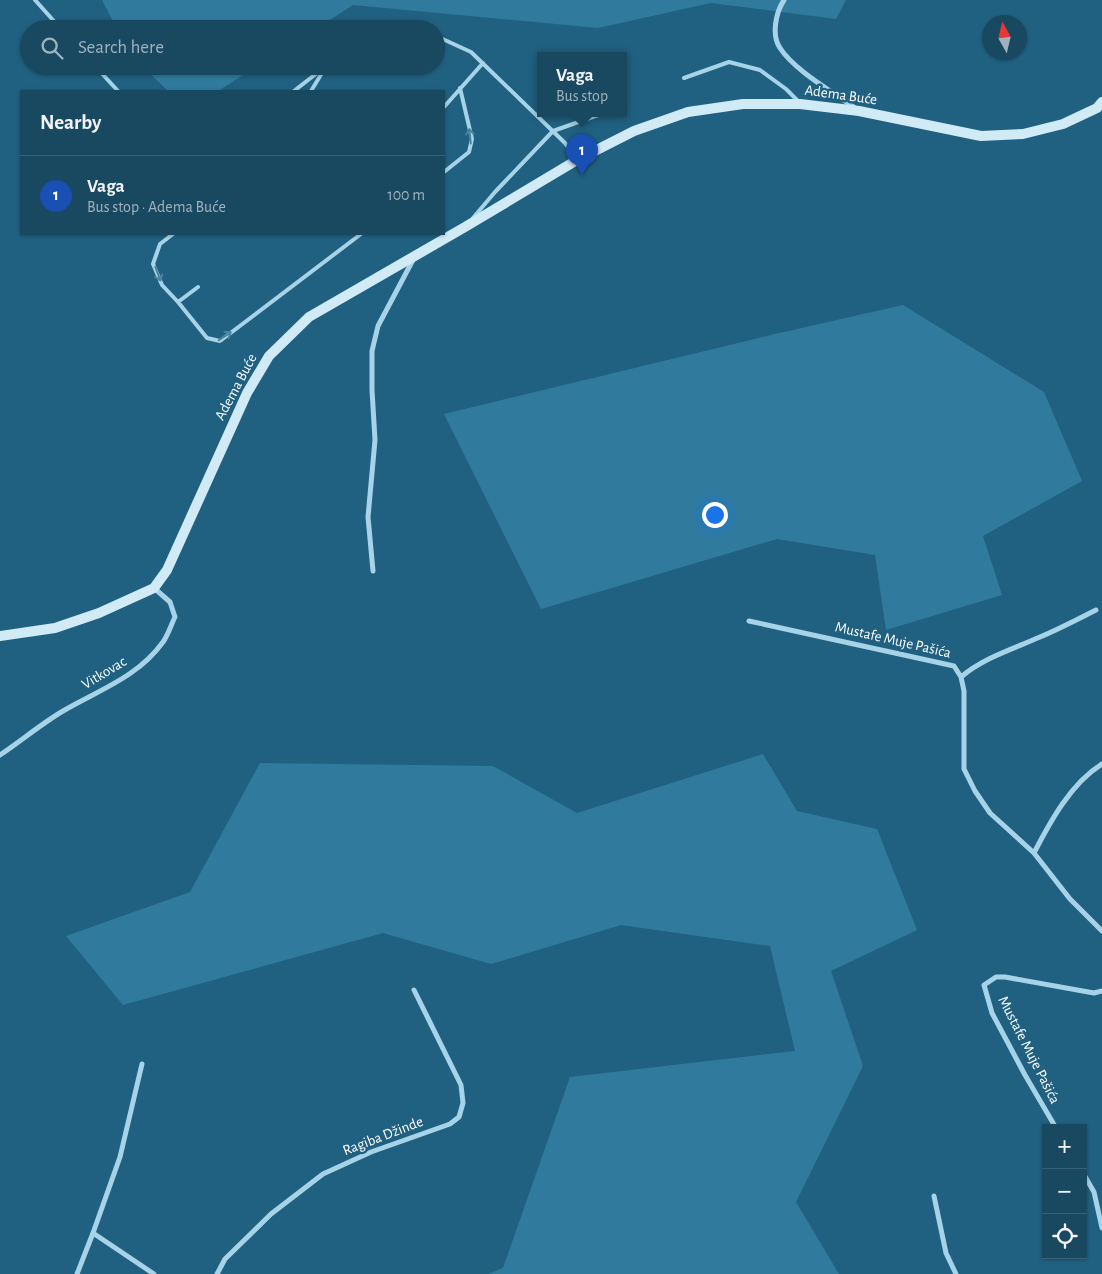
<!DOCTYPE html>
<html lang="en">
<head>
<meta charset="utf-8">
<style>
  :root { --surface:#184961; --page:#25536a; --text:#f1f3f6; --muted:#9fb2bd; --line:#366176; --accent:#f6aa66 }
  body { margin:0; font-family:"Alegreya Sans",sans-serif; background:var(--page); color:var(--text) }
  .controls { position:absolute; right:15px; bottom:15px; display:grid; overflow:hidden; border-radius:0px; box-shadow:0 1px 4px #0004 }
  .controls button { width:45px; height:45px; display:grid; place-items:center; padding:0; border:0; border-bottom:1px solid var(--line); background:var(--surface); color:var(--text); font:25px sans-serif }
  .compass { position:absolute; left:982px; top:15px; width:45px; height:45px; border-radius:50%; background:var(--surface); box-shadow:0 1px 4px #0004; rotate:352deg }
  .you { position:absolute; left:714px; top:514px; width:18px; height:18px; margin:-12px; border:4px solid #fff; border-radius:50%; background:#1a73e8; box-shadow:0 0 0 8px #1a73e833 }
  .badge { display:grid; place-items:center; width:32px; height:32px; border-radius:50%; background:var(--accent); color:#fff; font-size:16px; font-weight:700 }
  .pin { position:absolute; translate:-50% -41px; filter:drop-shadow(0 1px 2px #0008) }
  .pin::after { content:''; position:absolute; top:26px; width:18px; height:15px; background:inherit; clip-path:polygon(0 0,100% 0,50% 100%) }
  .popup { position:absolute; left:537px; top:52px; width:90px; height:65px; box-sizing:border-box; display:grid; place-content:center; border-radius:0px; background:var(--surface); filter:drop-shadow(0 1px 4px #0005); font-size:16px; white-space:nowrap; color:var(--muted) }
  .popup b { font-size:19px; color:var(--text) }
  .popup::after { content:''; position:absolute; left:50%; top:100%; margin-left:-10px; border:10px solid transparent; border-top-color:var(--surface) }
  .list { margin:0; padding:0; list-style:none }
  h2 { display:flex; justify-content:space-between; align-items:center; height:65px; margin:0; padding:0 20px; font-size:21px }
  h2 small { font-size:16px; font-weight:400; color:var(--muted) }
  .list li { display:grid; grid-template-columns:32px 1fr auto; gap:15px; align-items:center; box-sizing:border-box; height:80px; padding:0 20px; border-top:1px solid var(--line) }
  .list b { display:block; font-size:19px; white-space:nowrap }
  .list p { margin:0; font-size:16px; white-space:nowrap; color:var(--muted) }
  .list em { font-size:16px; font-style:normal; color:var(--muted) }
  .icon { flex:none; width:28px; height:28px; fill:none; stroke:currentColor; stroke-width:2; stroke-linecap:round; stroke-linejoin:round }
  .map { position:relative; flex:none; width:1102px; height:1274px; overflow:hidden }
  .search { position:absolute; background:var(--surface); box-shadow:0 1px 4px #0004; left:20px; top:20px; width:425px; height:55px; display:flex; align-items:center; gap:12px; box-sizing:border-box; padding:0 18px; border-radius:28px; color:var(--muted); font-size:19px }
  .panel { position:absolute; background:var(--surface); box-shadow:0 1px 4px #0004; left:20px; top:90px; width:425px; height:145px; border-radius:0px }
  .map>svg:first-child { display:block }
  .green { fill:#307b9d }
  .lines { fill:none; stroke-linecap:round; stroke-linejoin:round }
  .lane { stroke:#a6d3e8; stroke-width:4 }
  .street { stroke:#a6d3e8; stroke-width:5 }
  .secondary { stroke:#d0eaf6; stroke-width:10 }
  .oneway { stroke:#4883a0 }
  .labels { text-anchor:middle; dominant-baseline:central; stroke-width:5; stroke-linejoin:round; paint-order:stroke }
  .street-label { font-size:15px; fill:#fff; stroke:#206181 }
</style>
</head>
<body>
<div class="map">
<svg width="1102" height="1274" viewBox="0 0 1102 1274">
  <rect width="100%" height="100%" fill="#206181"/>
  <path class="green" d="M102,0h744l-10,19 -125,-16 -113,25 -245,-23 -37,24h-199z
    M142,66h115l-39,25h-50z
    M903,305l141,87 38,89 -99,55 19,59 -116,35 -11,-75 -98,-16 -236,70 -97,-195 331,-80z
    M763,754l34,57 80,18 40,101 -86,41 32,95 -67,136 43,72h-351l15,-6 67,-191 225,-26 -25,-105 -149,-21 -130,39 -108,-31 -260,72 -57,-69 124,-44 70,-129 233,3 84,47z"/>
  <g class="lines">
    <path class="lane" d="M35,0l26,29
      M382,29l3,-2 17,2
      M436,36l35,16 94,91 12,17
      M95,66l23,25
      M684,78l45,-16 31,8 26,19 13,13
      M294,91l32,-25
      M311,91l14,-23
      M444,107l39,-44
      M444,172l25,-20 3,-13 -12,-51
      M473,218l22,-26 58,-61 48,-17
      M173,234l-13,10 -7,20 9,21 16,17 20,-15
      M178,302l29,36 13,3 141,-107"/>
    <path class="street" d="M784,0c-8,12 -13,35 -4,48 14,22 53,44 75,60
      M373,571l-5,-54 7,-77 -3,-50v-39l6,-25 36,-68
      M749,621l205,45 7,11 3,14v78l11,22 15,22 44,40 36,46 32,32
      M961,677c22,-19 52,-28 79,-40 19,-8 38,-18 56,-27
      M0,755c21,-14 41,-31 63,-44 36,-21 75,-34 100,-69 5,-7 8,-17 12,-25l-5,-15 -16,-14
      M1034,853c16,-31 37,-70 68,-89
      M1056,1128l-31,-53 -33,-62 -8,-28 12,-8h9l89,16 8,-2
      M1083,1173l11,19 8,36
      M934,1196l12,57 10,21
      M93,1233l61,41
      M77,1274l16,-41 27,-76 22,-93
      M217,1274l8,-15 46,-45 52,-40 48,-22 79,-28 9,-7 4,-14 -2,-18 -47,-95"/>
    <path class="secondary" d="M0,636l55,-8 44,-15 55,-25 13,-18 80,-177 22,-37 40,-39 156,-90 112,-67 57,-29 54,-19 55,-8h57l59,7 122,25 42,-2 40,-10 34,-16 5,-6"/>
  </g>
  <defs><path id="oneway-shaft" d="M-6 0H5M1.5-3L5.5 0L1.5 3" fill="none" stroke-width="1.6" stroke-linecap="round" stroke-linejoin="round" transform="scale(1.25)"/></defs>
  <g class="oneway">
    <use href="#oneway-shaft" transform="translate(470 136) rotate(-96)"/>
    <use href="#oneway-shaft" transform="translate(158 274) rotate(69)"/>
    <use href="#oneway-shaft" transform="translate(225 336) rotate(-33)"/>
  </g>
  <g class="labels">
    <g class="street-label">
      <text transform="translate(841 95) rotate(8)">Adema Buće</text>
      <text transform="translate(236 387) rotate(-62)">Adema Buće</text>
      <text transform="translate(893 640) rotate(13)">Mustafe Muje Pašića</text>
      <text transform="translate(104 673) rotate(-31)">Vitkovac</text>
      <text transform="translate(1029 1050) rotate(63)">Mustafe Muje Pašića</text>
      <text transform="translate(383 1136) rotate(-21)">Ragiba Džinde</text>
    </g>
  </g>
</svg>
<div class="controls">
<button>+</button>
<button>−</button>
<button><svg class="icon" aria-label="locate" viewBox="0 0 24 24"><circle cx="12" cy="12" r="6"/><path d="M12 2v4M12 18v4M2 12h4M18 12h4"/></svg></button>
</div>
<svg class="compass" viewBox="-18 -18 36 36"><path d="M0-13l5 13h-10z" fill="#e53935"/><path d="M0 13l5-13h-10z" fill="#9fb2bd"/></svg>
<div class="you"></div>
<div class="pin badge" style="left:582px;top:175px;background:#1a4fb4">1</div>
<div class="popup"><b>Vaga</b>Bus stop</div>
<div class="search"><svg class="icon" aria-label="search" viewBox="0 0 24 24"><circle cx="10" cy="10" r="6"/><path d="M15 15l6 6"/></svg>Search here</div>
<section class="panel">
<h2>Nearby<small></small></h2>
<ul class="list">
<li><span class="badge" style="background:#1a4fb4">1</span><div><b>Vaga</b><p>Bus stop · Adema Buće</p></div><em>100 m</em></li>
</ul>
</section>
</div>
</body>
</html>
